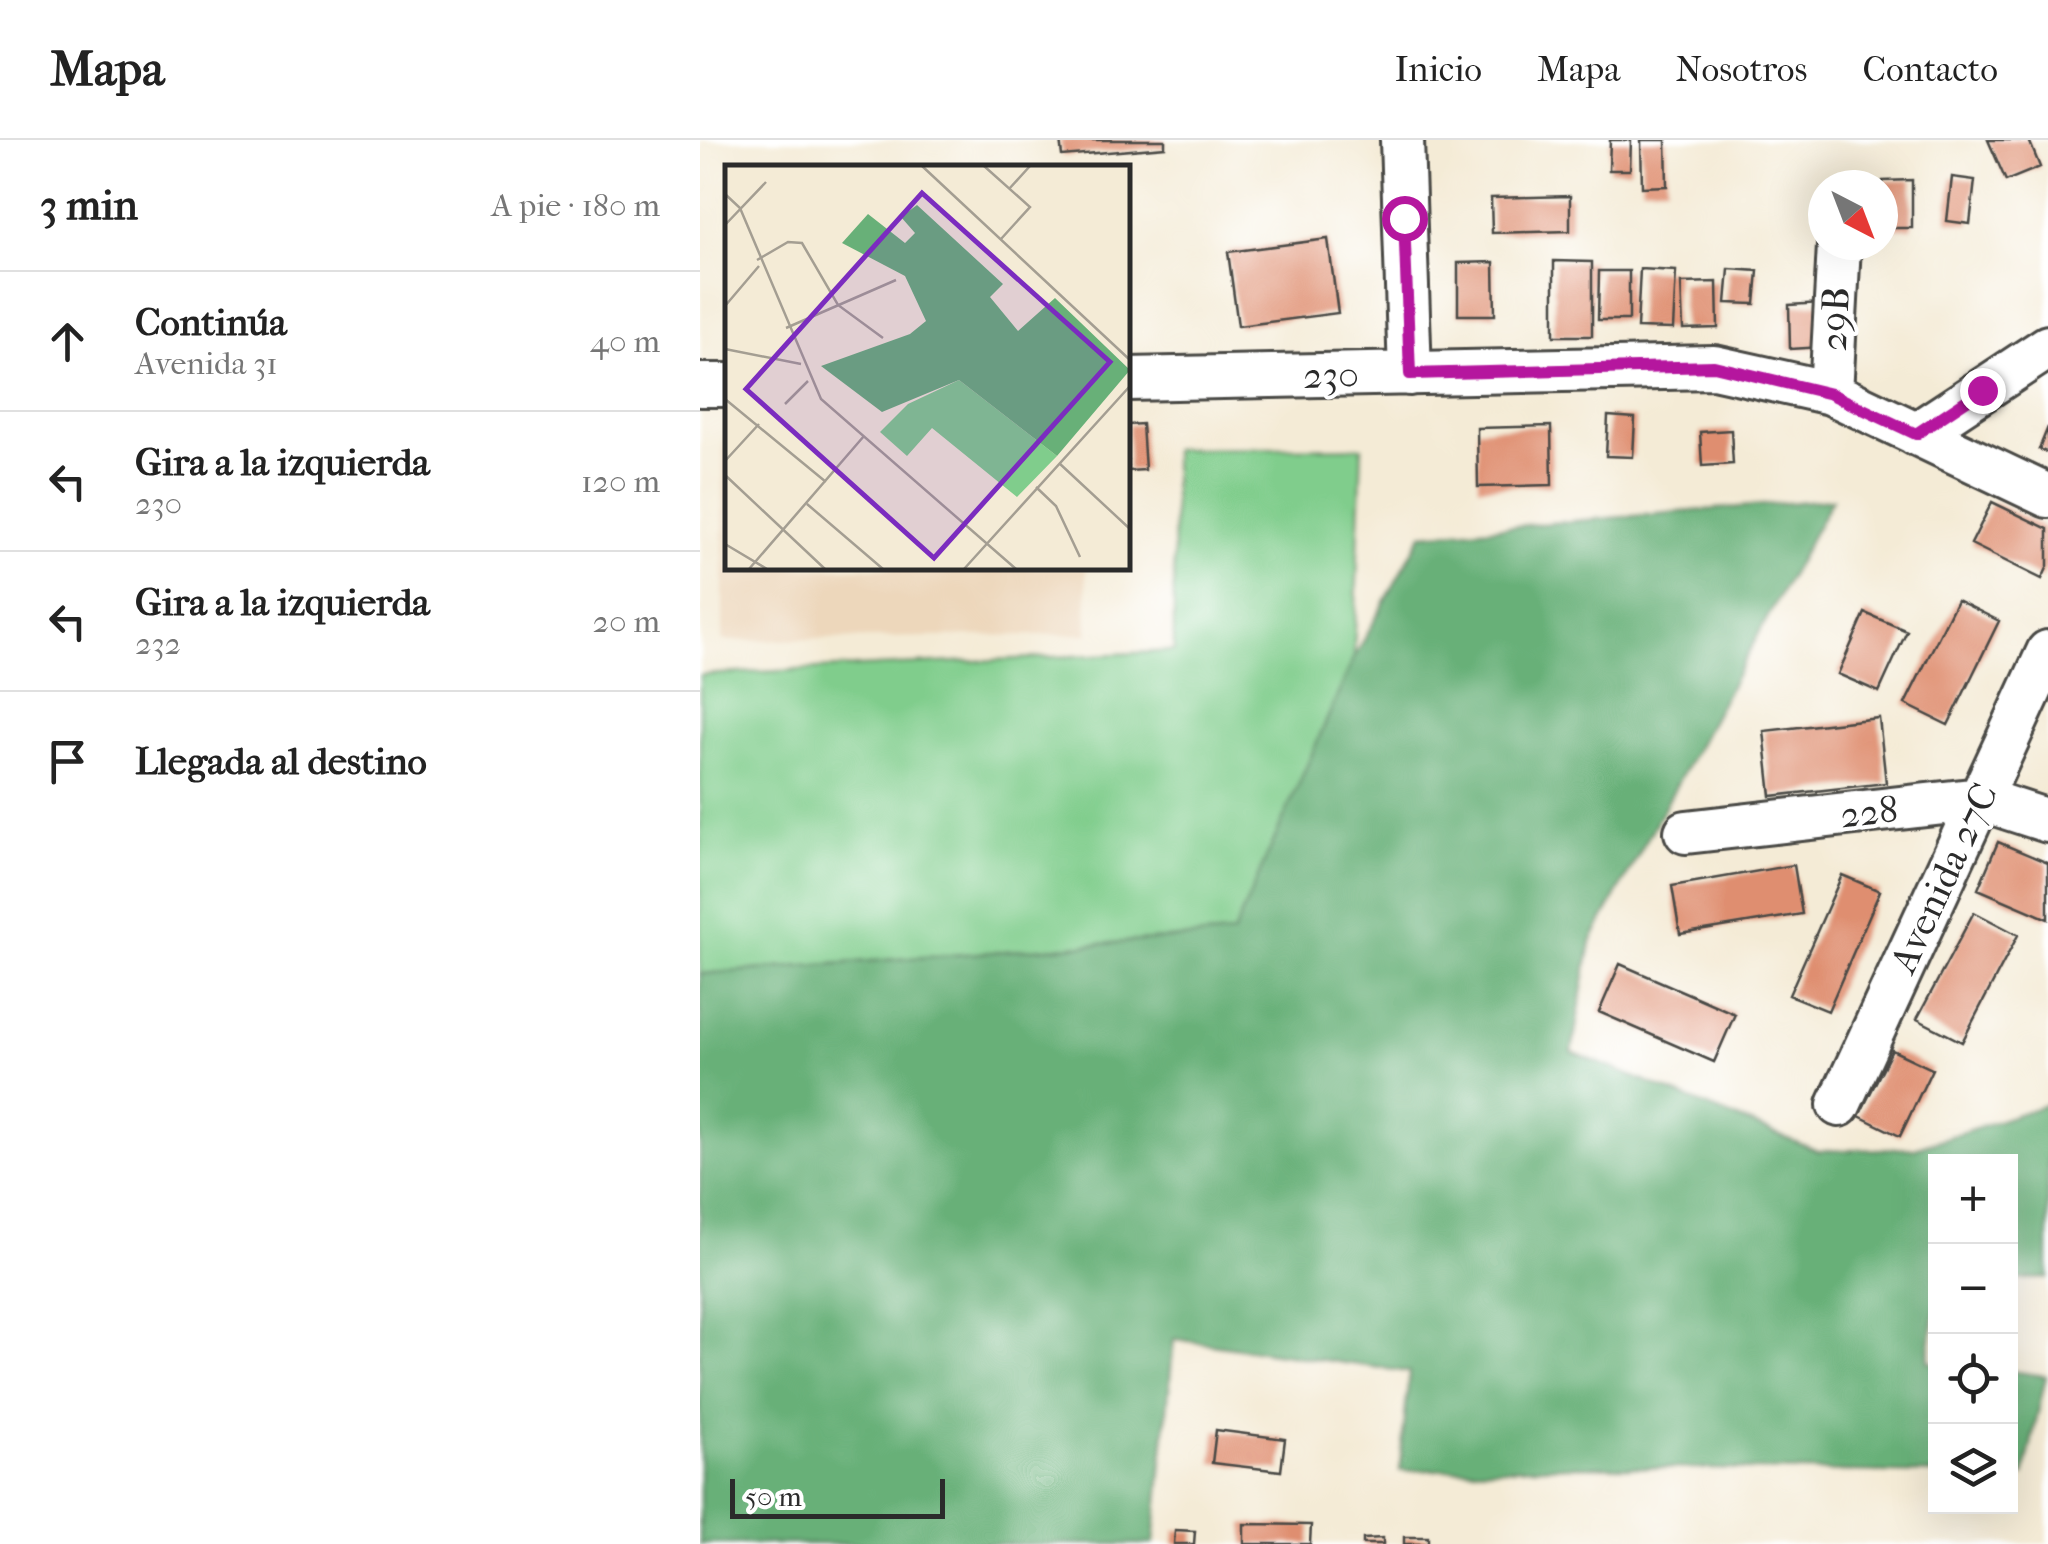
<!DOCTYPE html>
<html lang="es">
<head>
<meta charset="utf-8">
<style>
  :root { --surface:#fff; --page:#f2f2f2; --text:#222; --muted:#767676; --line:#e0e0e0 }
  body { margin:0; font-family:"IM FELL French Canon",serif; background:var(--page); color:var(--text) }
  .controls { position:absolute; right:30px; bottom:30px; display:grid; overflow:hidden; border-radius:0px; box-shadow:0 10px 40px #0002 }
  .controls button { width:90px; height:90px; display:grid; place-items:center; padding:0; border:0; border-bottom:2px solid var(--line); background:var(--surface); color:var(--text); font:50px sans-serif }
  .compass { position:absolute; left:1108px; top:30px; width:90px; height:90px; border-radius:50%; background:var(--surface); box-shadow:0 10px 40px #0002; rotate:138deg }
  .scale { position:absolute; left:30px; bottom:25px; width:215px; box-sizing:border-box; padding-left:10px; border:5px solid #2b2b2b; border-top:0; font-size:28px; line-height:35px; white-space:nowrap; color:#2b2b2b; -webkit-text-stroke:8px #fff; paint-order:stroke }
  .stop { position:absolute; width:30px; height:30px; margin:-22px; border:8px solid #b5179e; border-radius:50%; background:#fff }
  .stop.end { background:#b5179e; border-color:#fff; box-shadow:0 2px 10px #0008 }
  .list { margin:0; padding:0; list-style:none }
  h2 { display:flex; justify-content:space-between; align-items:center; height:130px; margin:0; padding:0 40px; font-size:42px }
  h2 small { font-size:32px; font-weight:400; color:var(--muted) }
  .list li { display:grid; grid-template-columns:65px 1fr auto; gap:30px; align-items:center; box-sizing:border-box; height:140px; padding:0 40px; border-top:2px solid var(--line) }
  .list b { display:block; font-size:38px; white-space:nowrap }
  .list p { margin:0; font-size:32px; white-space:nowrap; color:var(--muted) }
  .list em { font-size:32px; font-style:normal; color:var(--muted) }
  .icon { flex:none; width:55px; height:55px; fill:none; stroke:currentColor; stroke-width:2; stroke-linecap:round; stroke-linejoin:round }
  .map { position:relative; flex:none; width:1348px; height:1404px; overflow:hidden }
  header { display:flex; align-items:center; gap:60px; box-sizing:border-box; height:140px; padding:0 50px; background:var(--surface); border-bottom:2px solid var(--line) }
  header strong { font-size:48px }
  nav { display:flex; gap:55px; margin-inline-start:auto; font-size:35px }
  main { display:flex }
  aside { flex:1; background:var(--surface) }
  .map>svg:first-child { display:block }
  .built { fill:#edd7bb }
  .green { fill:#80cd8c; stroke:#567c5c; stroke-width:2.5 }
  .forest { fill:#68b078; stroke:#4a6e52; stroke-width:2.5 }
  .building { fill:#df8e70 }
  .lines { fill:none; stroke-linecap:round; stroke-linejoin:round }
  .minor-casing { stroke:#494845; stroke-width:48 }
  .minor { stroke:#fff; stroke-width:42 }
  .route { stroke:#b5179e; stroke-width:12 }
  .labels { text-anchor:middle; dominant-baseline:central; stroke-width:8; stroke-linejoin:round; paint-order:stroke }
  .street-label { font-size:38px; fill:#2b2b2b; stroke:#fff }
  .inset-road { fill:none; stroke:#a49e92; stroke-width:2.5 }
  .view { fill:#7b2cbf; fill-opacity:0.15; stroke:#7b2cbf; stroke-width:5 }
  .inset-edge { fill:none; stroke:#2b2b2b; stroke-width:5 }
</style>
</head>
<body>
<header>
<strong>Mapa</strong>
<nav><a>Inicio</a><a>Mapa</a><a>Nosotros</a><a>Contacto</a></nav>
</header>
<main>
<aside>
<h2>3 min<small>A pie · 180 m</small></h2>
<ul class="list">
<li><svg class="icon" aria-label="ahead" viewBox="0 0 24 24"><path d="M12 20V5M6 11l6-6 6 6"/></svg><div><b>Continúa</b><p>Avenida 31</p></div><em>40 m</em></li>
<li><svg class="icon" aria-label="left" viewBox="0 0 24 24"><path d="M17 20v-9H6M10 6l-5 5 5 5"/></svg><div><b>Gira a la izquierda</b><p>230</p></div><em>120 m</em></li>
<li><svg class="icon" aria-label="left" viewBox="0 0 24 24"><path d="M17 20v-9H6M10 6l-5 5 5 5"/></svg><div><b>Gira a la izquierda</b><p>232</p></div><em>20 m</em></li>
<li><svg class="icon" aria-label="arrive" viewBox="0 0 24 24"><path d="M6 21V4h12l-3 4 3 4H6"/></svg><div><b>Llegada al destino</b></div></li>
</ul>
</aside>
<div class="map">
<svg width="1348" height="1404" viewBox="0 0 1348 1404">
  <rect width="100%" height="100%" fill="#fff"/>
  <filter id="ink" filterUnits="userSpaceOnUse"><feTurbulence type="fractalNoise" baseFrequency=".01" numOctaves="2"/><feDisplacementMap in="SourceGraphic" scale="20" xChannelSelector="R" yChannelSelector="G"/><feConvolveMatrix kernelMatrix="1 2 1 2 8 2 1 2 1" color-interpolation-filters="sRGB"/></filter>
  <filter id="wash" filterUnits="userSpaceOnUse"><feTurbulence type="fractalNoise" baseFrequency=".0048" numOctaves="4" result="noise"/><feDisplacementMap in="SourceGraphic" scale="40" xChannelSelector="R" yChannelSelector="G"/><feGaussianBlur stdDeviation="2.25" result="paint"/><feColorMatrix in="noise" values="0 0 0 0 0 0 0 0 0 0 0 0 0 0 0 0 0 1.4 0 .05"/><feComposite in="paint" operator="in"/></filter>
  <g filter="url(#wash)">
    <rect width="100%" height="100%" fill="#f4ebd6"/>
    <path class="built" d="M23,284h5v144h358l2,66 -365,7z"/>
    <path class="green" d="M662,307l-8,211 -120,276 -534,40v-299l474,-24 -1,-202z"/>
    <path class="forest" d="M1132,359l-241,443 -19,110 246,99 97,-3 133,-44v174l-37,2 -1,-118h-74v142l-8,57 7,2v111l-360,-8 -175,5 9,-99 -235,-33 -20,205h-454v-570l533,-40 121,-276 68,-124z
      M1311,1231l35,5 -22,100h-13z"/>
    <g id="blocks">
      <path class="building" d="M360,0h105v7l-103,9z
        M910,0h21l-1,30h-21z
        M941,0h25l1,46 -25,1z
        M1288,0h41l11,27 -34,14z
        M1252,37l23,3 -5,44 -23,-3z
        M1212,40v48h-28l-1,-47z
        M870,56v35l-78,2 -1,-35z
        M628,99l10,74 -100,13 -10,-74z
        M854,121l38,1v74h-38z
        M794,122l1,53h-37v-52z
        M940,129l36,2 -3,58 -36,-1z
        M1029,129l29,2 -3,33 -29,-1z
        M899,131h30v49h-31z
        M1017,142l1,46 -35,1 -2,-46z
        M1122,163l1,44 -33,2 -1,-44z
        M908,276l27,2 -2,39 -27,-1z
        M442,284l3,46 -17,1v-46z
        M851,286l1,59 -74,2 -1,-59z
        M1348,287v26l-9,-4z
        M1031,290l2,34 -31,2 -2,-34z
        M1292,362l56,27v37l-6,13 -71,-35z
        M1257,460l42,21 -51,104 -43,-21z
        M1165,473l42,18 -28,61 -41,-18z
        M1179,578l7,65 -115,13 -7,-65z
        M1298,702l50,21v56l-70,-30z
        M1094,725l8,49 -122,20 -8,-48z
        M1142,735l38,16 -52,120 -39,-16z
        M1274,772l44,23 -56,107 -45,-23z
        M920,824l115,50 -21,48 -115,-50z
        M1192,910l40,19 -32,67 -41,-20z
        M516,1290l69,9 -4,32 -69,-8z
        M544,1384l67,1 -1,19h-66z
        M475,1390l20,1 -1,13h-20z
        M704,1397h24v7h-24z
        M683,1398v6h-20v-5z"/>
    </g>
  </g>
  <g filter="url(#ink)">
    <use href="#blocks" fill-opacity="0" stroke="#494845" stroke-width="2.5"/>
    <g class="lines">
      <defs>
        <path id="minor" d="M702,0l8,234
          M428,239l586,-12 117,26 217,103
          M0,245h28
          M1131,253l8,-148
          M1216,294l132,-87
          M986,692l294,-33 68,22
          M1139,965l209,-453"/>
      </defs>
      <use href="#minor" class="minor-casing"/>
      <use href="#minor" class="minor"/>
    </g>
  </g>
  <g class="lines" filter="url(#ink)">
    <path class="route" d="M704,78l6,156 304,-8 117,28 85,40 66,-44"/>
  </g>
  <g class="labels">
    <g class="street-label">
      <text transform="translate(1135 179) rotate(-87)">29B</text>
      <text transform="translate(631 235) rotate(-1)">230</text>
      <text transform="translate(1169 672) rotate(-6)">228</text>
      <text transform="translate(1244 738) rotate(-65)">Avenida 27C</text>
    </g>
  </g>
  <g transform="translate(25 25)">
    <rect width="405" height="405" fill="#f4ebd6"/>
    <path d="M234,215l98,76 -40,41 -85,-69 -25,28 -27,-24 28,-28z" fill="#80cd8c"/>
    <path d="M192,40l86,79 -13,13 28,34 37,-33 75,72 -73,86 -98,-76 -77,32 -61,-46 89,-32 16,-13 -21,-45 -63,-33 26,-29 37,29 10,-10 -14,-16z" fill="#68b078"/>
    <path class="inset-road" d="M197,1l208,194M259,1l46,41 -29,32M284,24l21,-23M0,29l15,14 81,191 195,170M0,60l41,-43M32,95l31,-18 14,1 36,62 45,33M0,141l34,-40M61,163l110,-48M0,184l76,15M0,234l101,83M60,239l23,-23M0,296l34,-37M334,298l71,66M0,310l100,94M311,322l20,19 24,51M82,339l76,65M0,379l42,25M24,404l115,-133M239,404l166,-183"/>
    <path class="view" d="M197,28l188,169 -176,196 -188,-169z"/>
    <rect width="405" height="405" class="inset-edge"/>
  </g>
</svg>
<div class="controls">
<button>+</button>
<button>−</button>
<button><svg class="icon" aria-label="locate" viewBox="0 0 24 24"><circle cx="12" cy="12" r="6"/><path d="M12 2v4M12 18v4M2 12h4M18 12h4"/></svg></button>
<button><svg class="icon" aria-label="layers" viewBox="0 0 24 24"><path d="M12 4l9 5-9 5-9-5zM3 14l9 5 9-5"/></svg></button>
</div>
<svg class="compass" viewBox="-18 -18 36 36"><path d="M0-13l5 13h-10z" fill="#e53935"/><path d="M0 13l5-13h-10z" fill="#767676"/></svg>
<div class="scale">50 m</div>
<div class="stop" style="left:704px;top:78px"></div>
<div class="stop end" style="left:1282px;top:250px"></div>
</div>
</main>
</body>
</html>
